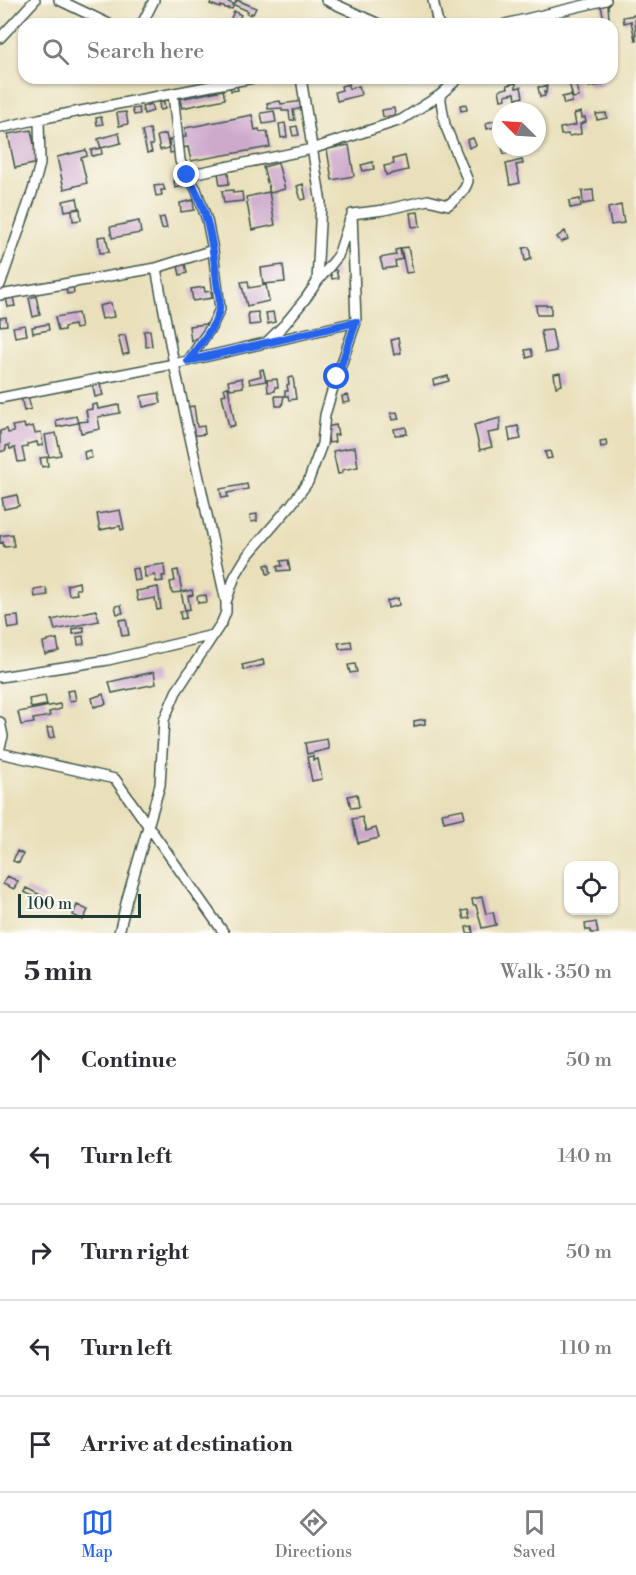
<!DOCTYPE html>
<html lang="en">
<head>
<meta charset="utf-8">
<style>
  :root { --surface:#fff; --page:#f2f2f3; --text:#2b2b33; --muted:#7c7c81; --line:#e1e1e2; --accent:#2563eb }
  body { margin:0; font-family:"Libre Bodoni",serif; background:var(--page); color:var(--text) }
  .controls { position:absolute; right:18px; bottom:18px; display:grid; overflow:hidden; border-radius:12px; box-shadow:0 2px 4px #0004 }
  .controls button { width:54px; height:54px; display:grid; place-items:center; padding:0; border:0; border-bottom:2px solid var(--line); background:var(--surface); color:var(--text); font:30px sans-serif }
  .compass { position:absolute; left:492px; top:102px; width:54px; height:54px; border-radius:50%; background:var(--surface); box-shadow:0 2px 4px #0004; rotate:294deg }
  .scale { position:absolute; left:18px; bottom:15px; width:123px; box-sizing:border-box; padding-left:6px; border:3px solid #1f3d34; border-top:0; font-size:16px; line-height:21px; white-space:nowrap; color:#1f3d34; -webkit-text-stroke:4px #fdfcf7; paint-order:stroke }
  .stop { position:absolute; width:18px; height:18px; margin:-14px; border:4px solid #2563eb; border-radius:50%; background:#fff }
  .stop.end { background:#2563eb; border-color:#fff; box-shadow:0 2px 6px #0008 }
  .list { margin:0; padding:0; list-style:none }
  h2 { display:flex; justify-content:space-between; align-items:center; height:78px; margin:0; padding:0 24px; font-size:26px }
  h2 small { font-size:20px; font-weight:400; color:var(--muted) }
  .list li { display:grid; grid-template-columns:39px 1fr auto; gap:18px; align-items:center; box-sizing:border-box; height:96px; padding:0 24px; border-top:2px solid var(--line) }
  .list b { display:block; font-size:22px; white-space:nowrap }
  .list em { font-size:20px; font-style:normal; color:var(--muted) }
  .icon { flex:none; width:33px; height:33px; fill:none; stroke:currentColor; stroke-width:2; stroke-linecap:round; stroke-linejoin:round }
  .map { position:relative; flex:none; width:636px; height:933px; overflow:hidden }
  .search { position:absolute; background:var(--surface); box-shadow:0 2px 4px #0004; left:18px; right:18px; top:18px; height:66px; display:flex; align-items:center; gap:15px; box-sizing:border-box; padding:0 21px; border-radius:18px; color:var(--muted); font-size:22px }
  .sheet { height:558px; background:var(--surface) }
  nav { display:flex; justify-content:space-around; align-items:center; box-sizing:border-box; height:84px; border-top:2px solid var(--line); background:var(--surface); font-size:16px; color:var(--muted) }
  nav a { display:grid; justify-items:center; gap:3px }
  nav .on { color:var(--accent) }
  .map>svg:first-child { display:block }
  .building { fill:#cdaacc }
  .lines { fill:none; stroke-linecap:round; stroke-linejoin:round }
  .minor-casing { stroke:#3d5548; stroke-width:12 }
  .minor { stroke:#fff; stroke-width:9 }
  .route { stroke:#2563eb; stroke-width:8 }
</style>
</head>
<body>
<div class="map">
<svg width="636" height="933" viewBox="0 0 636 933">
  <rect width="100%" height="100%" fill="#fdfcf7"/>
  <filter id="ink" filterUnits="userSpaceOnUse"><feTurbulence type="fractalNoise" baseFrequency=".0167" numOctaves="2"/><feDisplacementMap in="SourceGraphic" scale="12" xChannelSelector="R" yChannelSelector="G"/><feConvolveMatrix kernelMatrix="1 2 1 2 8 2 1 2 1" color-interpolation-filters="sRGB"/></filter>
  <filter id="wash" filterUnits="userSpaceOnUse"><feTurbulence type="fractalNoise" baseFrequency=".008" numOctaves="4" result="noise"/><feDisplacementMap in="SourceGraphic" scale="24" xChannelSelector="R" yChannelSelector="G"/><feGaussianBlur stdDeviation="1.35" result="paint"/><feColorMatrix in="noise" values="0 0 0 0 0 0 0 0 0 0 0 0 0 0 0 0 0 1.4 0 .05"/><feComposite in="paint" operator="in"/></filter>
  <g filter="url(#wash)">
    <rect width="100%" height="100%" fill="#e9e0bb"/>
    <g id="blocks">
      <path class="building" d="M212,0l11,2 1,-2 9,4v3l-1,2 -4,-1v1l-7,-3 -1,2 -10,-4z
        M237,0l19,8 -3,6 -2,-1 -1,2 -3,-2 1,-2 -14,-6z
        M608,5l1,14 -5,1 -3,-14z
        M234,11l7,4 -5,9h-5l-2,-1z
        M635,15l1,25h-1l-4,-19 -7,2 -1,-6z
        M388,78h23l-1,2 -21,4z
        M560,78h18v1l-16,4z
        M587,78h13l2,7 -13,2z
        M575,81l4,16 -6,1 -4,-16z
        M516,83v5l5,-1 2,10 -7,2 -1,-6 -10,2 1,4 -5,1 -2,-10 9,-2 -1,-3z
        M237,84l1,6 -7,1 -1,-6z
        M349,84v5l10,-3 2,9 -24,6 -2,-9 7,-2 -1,-4z
        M547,86l-1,7 -2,-1 1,4 -5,1 -2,-10z
        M223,90l2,9 -43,9 -2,-9z
        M571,95l1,7 -8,2 -2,-7z
        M280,101l1,3 22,-3v7l-10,2 2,10h-5l-1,-9h-7v-3l-14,1 -1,-6z
        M164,102l1,7 -5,1 -1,-7z
        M151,104l2,7 -9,3 -2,-7z
        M466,104l1,6 -6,1 -1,-6z
        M139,108l1,6 -6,1 -2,-6z
        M394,108l1,7 -12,2 -1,-7z
        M274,111l2,11 -13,2 -2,-11z
        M126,112l2,12 -9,2 -2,-13z
        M581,112l1,6 3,-1 1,5 -6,2 1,10 -12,2 -1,-2 -7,1 -1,-7 16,-3 -2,-11z
        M606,113l1,5 -10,2 -1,-6z
        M252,115l3,15 4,-1 1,3 7,-1 3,16 -79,14 -3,-14 -5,1 -4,-11h7l-1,-9z
        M101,117l2,7 -6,1 -1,-7z
        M497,120l1,6 -11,3 -1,-6z
        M285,123l2,14 -6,1 -2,-14z
        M297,126l2,9 -6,1 -2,-9z
        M150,129l3,16h-3l2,7 -5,1 -5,-22z
        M31,130l7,33 -23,5 -7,-34z
        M119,133l2,10 -20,5 -3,-9z
        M166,134l3,14 -9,2 -3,-14z
        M473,138l3,7 -7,3 -2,-8z
        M176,139l1,13 -7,1 -1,-13z
        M349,145l5,31 -22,4 -5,-31z
        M502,147h10l1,5 -9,2z
        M101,148l1,6 -10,2 -1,-6z
        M86,150l1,6 -6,2 6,25 -23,6 -7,-32z
        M405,156l3,14 -22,5 -2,-9 10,-2 -1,-5z
        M522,160l1,4 -7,1 4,18 -10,2 -4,-21z
        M373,162l1,7 -11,2 -2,-6z
        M278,163l7,26 -15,4 -7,-26z
        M228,172l1,12 -9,1 -2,-12z
        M183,179l1,7 -9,2 -1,-8z
        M303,184l3,15 -5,1 -4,-14z
        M163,185l2,5h-4l1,5 -6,1 -2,-10z
        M233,190v3l9,-1 1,9 -19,2 -2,-12z
        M593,190l1,12 -11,2 -1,-13z
        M269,192l6,33 -23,5 -6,-33z
        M77,198l2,10 -14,3 -2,-10z
        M580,199l1,7 -11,2 -1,-7z
        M193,200l1,10 -13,2 -1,-9z
        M621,205l3,18 -13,2 -3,-17z
        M80,209l1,11 -8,1 -1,-11z
        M418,212l2,14 -8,1 -2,-14z
        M164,217l3,11 -5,1 -3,-11z
        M139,221l2,12 -29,5 -2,-11z
        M565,231l3,8 -7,3 -4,-5z
        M106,236l3,16 -9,1 -2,-16z
        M408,247l5,25 -7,1 -5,-25z
        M529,247l2,12 -6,2 -2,-13z
        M400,249l2,10 -7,2 1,6 -13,2 -3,-11 16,-3 -1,-5z
        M185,264l2,9 -7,2 -2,-9z
        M283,265l2,17 -22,2 -2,-16z
        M336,270l2,8 -6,1 -2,-8z
        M248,281l1,7 17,-3 3,16 -22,5 -6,-24z
        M73,286l1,7 -7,1 -1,-7z
        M204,287l1,5 6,-1 1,7 -19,3 -2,-12z
        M36,296l4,19 -7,2 -4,-19z
        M13,297l2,9 -7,1 -2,-9z
        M111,303l3,14 -12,2 -3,-13z
        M536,305h15v10h-14z
        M258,312l2,12 -11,1 -1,-12z
        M273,312l2,10 -7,2 -2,-11z
        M78,313l3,15 -6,1 -1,-4 -10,2v3l-6,1 -3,-14z
        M6,317l1,8 -7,1v-8z
        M48,324l1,6 -16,3 -1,-6z
        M207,324l-5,11 -11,6 -2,-15z
        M25,325l2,10 -12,2 -2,-10z
        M150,330l2,16 -6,1 -2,-16z
        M552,330l4,21 -11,2 -4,-22z
        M125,335l4,18 -6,2 -5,-19z
        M398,338l3,15 -7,2 -3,-15z
        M531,349l2,7 -6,2 -2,-8z
        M263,369l3,12 -16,3 -1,-5 12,-3 -1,-6z
        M560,373l2,12 -6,2 -2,-13z
        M448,376l1,5 -15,4 -1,-5z
        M293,377l3,22 -7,1 -1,-4h-3v-5h3l-1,-6 2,-1 -1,-6z
        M242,378l1,9 -13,2 -2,-8z
        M277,379l1,8h-3v4l-7,1 -1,-12z
        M99,381l4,14 -8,2 -3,-15z
        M228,387l7,38 -6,2 -7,-32 4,-1 -2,-6z
        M159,393l2,10 -18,4 -2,-11z
        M348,395l2,7 -7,1 -1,-7z
        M28,396l3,13 -7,2 -3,-14z
        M275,396h9l-2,10h-6z
        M97,404l1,5 21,-4 1,8 -22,4 2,12 -19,4 -2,-11 9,-1 -2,-11 6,-1v-4z
        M194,406l3,21 7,-1 1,8 -14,2 -4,-29z
        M397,412l2,7 -6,1 -2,-7z
        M76,416l2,7 -21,4 -1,-7z
        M500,418l-1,13 -11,2 4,14 -12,3 -6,-25z
        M24,424l1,4 8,-2 2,7 6,-1 2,13 -5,1 -1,-4 -10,2v3l-5,1 3,13 -7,1 -3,-14 -5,1 -1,-4 -3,1v4l-6,2v-21l7,-2 1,4 6,-1 -2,-6z
        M336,425l2,10h-4l1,7 -6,1 -3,-16z
        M518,426l3,13 -11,2 -2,-13z
        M406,427l1,7 -12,1 -1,-6z
        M56,433l5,22 -12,2 -4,-22z
        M606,440l1,6 -6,1 -1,-6z
        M355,447l3,20 -16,3v3l-4,1 -5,-23z
        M90,450l2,8 -7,1 -1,-7z
        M550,451l2,7 -5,1 -2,-7z
        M47,457l1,9 -6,1 -2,-9z
        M247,484l1,5 -21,4 1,4 -6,1 -2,-9z
        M17,495l2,11 -15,3 -2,-11z
        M120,510l4,19 -3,1 -1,-4 -20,4 -3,-16z
        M257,514v7l-6,1 -1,-7z
        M12,534l2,12 -10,1 -1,-5 -3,1v-7z
        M288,560l2,10 -12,1 -1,-5h5l-1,-5z
        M164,564l1,12h-3l1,5 -7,1 -1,-7 -10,2 -1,-10z
        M269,564l2,9 -4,1 -2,-9z
        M138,568l2,12 -6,1 -2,-12z
        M178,570l4,22 -10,1 -2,-11 5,-1 -2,-10z
        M79,582l1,7h-4l1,5 -8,1 -2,-10z
        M158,587l3,22 -4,1 -2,-12 -17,3 -2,-10z
        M46,588l2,7 -13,2 -1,-7z
        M192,590l1,5 -5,1 2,13 -5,1 -4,-18z
        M206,595l1,7 -9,1 -1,-7z
        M398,598l1,7 -11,3 -1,-7z
        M121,605l2,8 -6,1 -2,-8z
        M96,610l3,11 -44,9 -3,-10z
        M185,611l1,7 -5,1 -1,-7z
        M18,616l1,11 -11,2 -2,-12z
        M126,619l3,16 -7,1 -3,-16z
        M84,627v5l-11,2v-5z
        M83,636l1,8 -6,1 -1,-8z
        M57,639l2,12 -14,3 -2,-12z
        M351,641l1,7 -12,1 -2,-6z
        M263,660l1,5 -20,5 -2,-5z
        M355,664l2,8 -7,1 -2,-8z
        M154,672l2,12 -44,9 -3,-11z
        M74,690l2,10 -7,1 -2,-10z
        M103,694l3,10 -12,3 -2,-9z
        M45,696l2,9 -16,3 -2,-9z
        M60,704l1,5 -12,3 1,4 -17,3 1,4 -13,2 -3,-13z
        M425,719v5l-11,2v-5z
        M53,727l2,10 -6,1 -2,-10z
        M327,739l2,10 -22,5 -2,-11z
        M313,756v4l5,-1 4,20 -10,2 -5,-24z
        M357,794l2,13 -8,1 -3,-12z
        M463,809l2,8 -21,5 -2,-9z
        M362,817l4,14 10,-3 3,10 -21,5 -6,-24z
        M17,851l6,3 -4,9 -6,-2z
        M7,876l11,5 -4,8 -11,-5z
        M26,888l19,9 -2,4 -19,-9z
        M482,897l4,17 7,-2 3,13 -14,3 -6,-23h-3l-1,-6z
        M77,905l11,5 -5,10 -10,-5z
        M468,910l2,8 -6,1 -2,-8z
        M596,922l2,11h-7l-1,-3h-4l-1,-6z
        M472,926l1,7h-6l-1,-6z"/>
    </g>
  </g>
  <g filter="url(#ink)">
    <use href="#blocks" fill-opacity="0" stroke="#3d5548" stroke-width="1.5"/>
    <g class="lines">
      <defs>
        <path id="minor" d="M59,0l50,24
          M326,0l53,24
          M433,0l5,24
          M142,24l12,-24
          M505,24l101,-24
          M0,38l35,-38
          M173,93l7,68 7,14 9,14 11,31 6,30 7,59 -8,17 -24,35
          M0,128l39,-9 214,-41
          M187,175l125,-26 89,-29 39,-25 19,-17
          M352,214l32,-4 44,-10 20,5c9,-7 16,-12 20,-24l-23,-56 -5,-30
          M317,282l21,-26 12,-37
          M0,285l33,-95 7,-26 -1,-45
          M0,295l156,-27 57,-18
          M266,343l19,-19 21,-26 11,-16 4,-79 -20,-125
          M0,398l174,-34 182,-42
          M226,602l9,-26 12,-20 44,-51 17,-23 14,-38 3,-29 7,-24 24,-69 -4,-108
          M0,677l108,-17 105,-25
          M0,722l3,14 -3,11
          M0,753l115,26 109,154
          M119,933l8,-34 33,-114 4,-65 12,-28 46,-70 4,-10v-10l-52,-238 -18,-96"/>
      </defs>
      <use href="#minor" class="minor-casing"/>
      <use href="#minor" class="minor"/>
    </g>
  </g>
  <g class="lines" filter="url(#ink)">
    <path class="route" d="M187,175c21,32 26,70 30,107 1,8 4,19 2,28 -2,15 -22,38 -31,51l168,-39 -19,55"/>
  </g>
</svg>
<div class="controls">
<button><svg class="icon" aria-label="locate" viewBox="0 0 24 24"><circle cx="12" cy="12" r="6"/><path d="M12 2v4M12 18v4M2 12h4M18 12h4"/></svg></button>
</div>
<svg class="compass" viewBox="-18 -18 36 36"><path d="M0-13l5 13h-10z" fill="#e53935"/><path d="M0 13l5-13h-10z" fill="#7c7c81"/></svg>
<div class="scale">100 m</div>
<div class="stop" style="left:337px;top:377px"></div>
<div class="stop end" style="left:187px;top:175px"></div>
<div class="search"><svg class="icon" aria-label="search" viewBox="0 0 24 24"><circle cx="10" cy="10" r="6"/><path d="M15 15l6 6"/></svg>Search here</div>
</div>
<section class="sheet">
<h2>5 min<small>Walk · 350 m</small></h2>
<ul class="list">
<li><svg class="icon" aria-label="ahead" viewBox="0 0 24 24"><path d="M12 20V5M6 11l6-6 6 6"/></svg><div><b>Continue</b></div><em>50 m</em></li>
<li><svg class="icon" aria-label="left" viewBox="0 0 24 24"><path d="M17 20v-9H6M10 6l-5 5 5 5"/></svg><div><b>Turn left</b></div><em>140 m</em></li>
<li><svg class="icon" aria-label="right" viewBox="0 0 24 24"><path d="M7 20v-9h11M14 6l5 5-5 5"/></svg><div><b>Turn right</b></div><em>50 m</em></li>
<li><svg class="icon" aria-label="left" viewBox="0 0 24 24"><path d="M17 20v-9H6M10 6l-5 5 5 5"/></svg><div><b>Turn left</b></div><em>110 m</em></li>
<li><svg class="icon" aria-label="arrive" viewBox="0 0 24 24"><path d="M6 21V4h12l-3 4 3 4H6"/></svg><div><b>Arrive at destination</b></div></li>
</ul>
</section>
<nav>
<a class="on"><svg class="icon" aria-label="map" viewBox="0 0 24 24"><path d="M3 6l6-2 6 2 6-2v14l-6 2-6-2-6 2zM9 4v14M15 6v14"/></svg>Map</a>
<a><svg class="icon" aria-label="directions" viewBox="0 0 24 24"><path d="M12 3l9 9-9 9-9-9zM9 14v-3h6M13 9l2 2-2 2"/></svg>Directions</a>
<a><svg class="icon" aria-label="saved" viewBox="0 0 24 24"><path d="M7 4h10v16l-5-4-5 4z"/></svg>Saved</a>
</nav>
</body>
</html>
